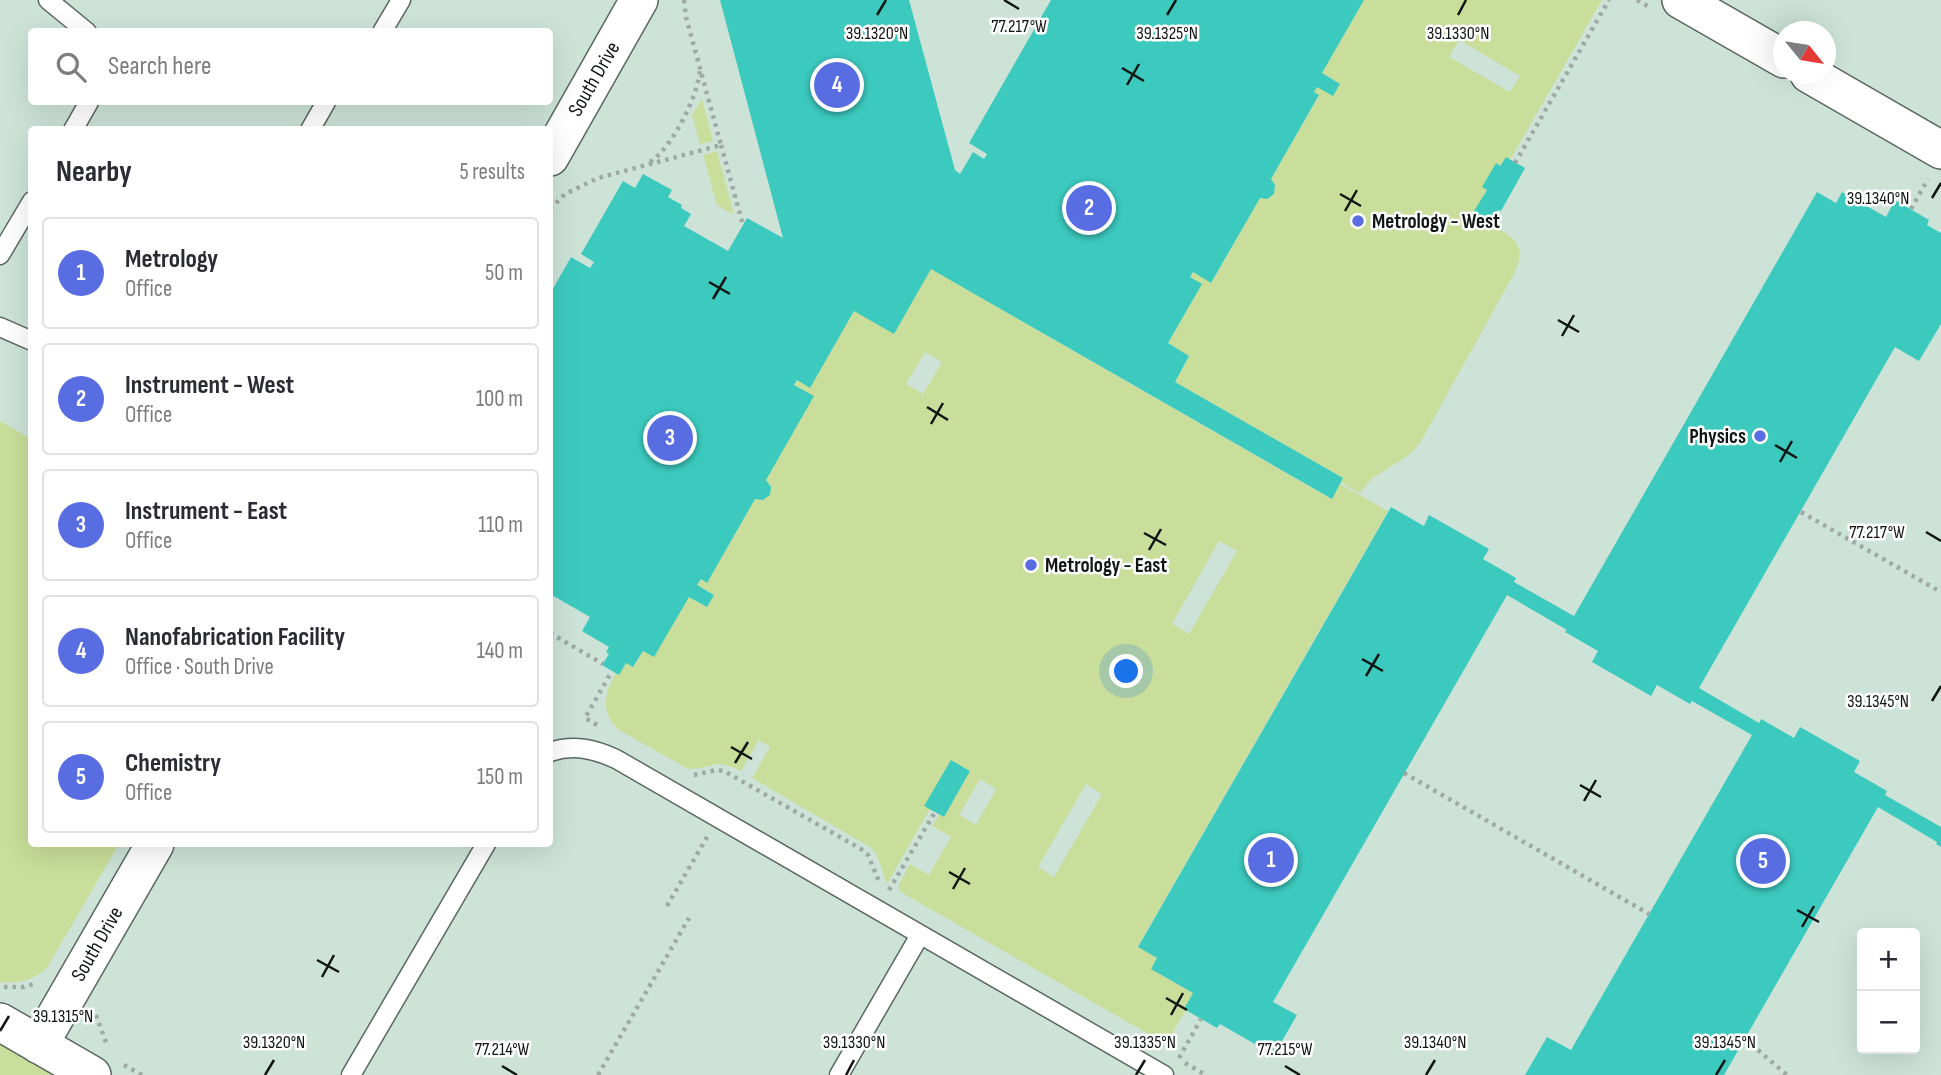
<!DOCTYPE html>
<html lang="en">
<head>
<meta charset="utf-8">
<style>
  :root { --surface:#fff; --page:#f7f7f7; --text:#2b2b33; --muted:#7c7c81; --line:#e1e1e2; --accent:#596de3 }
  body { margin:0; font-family:"Sofia Sans Condensed",sans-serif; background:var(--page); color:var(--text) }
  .controls { position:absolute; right:21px; bottom:21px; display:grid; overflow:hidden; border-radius:7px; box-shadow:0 7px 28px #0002 }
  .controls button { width:63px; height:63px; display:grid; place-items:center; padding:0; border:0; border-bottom:2px solid var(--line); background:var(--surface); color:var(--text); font:35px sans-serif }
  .compass { position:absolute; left:1773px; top:21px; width:63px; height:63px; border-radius:50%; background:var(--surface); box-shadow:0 7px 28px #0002; rotate:120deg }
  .you { position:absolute; left:1127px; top:672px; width:24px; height:24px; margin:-18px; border:5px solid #fff; border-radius:50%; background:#1a73e8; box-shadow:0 0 0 10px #1a73e833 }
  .badge { display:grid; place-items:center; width:46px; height:46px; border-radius:50%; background:var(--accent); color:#fff; font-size:23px; font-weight:700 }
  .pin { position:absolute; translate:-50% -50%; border:4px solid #fff; box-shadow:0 2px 7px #0006 }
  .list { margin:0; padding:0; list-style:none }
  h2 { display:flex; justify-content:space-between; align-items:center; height:91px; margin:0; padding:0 28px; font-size:30px }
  h2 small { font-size:23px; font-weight:400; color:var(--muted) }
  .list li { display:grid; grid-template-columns:46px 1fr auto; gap:21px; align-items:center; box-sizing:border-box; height:112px; margin:0 14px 14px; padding:0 14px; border:2px solid var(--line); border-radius:7px }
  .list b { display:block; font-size:26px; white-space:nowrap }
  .list p { margin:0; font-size:23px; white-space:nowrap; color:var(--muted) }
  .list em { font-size:23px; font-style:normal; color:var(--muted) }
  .icon { flex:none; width:38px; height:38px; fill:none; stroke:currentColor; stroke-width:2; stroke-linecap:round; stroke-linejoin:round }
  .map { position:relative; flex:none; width:1941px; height:1075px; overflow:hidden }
  .search { position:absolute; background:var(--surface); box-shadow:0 7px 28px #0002; left:28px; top:28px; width:525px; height:77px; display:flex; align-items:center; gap:18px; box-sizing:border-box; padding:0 24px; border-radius:7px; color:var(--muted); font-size:26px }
  .panel { position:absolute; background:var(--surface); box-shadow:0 7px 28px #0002; left:28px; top:126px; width:525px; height:721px; border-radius:7px }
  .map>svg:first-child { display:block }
  .built { fill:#cde3d8; fill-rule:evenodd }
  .green { fill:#c9de9a; fill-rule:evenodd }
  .building { fill:#3ccabe }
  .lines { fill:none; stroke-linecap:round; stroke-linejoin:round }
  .service-casing { stroke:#5b6761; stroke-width:21 }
  .minor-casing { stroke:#5b6761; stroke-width:40 }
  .path { stroke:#9ea9a4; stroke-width:4.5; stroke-dasharray:3.5 5; stroke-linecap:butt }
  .service { stroke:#fff; stroke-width:18 }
  .minor { stroke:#fff; stroke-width:37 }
  .ticks { fill:none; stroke:#111513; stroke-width:2.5 }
  .poi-dot { fill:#596de3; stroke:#fff; stroke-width:2.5 }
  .labels { text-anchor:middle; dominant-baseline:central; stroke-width:5; stroke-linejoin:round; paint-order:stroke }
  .street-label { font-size:21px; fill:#111513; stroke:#fff }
  .poi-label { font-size:21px; font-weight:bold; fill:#111513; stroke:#fff; text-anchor:start }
  .ticks-label { font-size:18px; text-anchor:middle; fill:#111513; stroke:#fff; stroke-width:5; stroke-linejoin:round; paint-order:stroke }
</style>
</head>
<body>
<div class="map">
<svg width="1941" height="1075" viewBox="0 0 1941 1075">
  <rect width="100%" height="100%" fill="#deece5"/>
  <path class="built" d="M0,0h1941v1075h-1941zM32,32h518v70h-518zM1784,32h42v42h-42zM32,130h518v714h-518zM1862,933h53v116h-53z"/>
  <path class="green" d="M1364,0h238l-92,160 -4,-3 -6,9 -4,-2 -9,26 -15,27 16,9 2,-2c21,12 37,18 26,46l-96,173 -11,12 -35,22 -15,16 -18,-11 2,-4 -168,-96 14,-26 -21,-13 34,-59 -12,-7 3,-5 19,10 48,-84 7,1 7,-5 1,-9 -4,-6 48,-83 -5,-4 3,-5 23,-3 -18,-11zM1459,40l61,36 -10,16 -61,-35z
    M702,99l11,42 -13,3 -8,-29z
    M717,151l17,64 -17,-10 -14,-50z
    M931,269l400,230 9,-15 48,27 -250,435 19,12 -6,11 42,24 -9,16 2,1 -20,34 -267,-153v-7l11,-20 19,11 22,-38 -19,-11 7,-12 5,3 26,-46 -18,-10 -22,48 -43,75 -10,-29 -7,-8 -118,-69 18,-31 -11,-7 -18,31c-29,-14 -27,-2 -53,-2l-69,-39c-19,-17 -15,-37 -3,-57l3,2 7,-12 8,4 9,-16 46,-54 18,10 7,-12 -17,-10 4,-6 6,3 48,-83 8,1 7,-5 1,-8 -5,-7 31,-100 13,7 44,-76zM925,352l17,10 -19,32 -17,-10zM1219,541l18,10 -48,83 -17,-10zM980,779l16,10 -20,36 -17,-10zM1086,784l16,10 -48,83 -16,-10z
    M0,421l31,18 1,405h87l-71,122c-13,14 -28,18 -48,16z
    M0,1044l54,31h-54z"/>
  <path class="building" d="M720,0h189l46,170 5,4 13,-22 11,7 3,-5 -18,-11 82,-143h313l-42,73 18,11 -7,12 -16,-9 -3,5 5,3 -48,84 4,6 -1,9 -7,5 -7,-1 -49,85 -18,-11 -3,5 12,7 -34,59 21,13 -14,26 168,96 -11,21 -401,-230 -37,65 -40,-23 -44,77 -13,-8 -3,5 20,11 -48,84 5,7 -1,8 -7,5 -8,-1 -48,84 -6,-4 -4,6 17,10 -7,12 -18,-10 -35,60 -11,-6 -10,16 -7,-4 -7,12 -17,-10 7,-11 -3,-2 3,-5 -27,-16 8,-14 -40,-23v-300l21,-37 19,11 4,-6 -13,-8 42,-73 12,7 8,-14 29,16 -4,7 14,8 -1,3 10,6 -7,12 44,25 19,-33 36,20z
    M1506,157l19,11 -24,43 -3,-1 -10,16 -17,-10 16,-26 -5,-3 14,-24 4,3z
    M1817,192l19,11 6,-11 44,25 9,-17 34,20 -2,5 14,8v91l-22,37 -24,-14 -196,341 60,35 2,-4 33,19 6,-11 60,34 -6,11 33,19 -2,4 56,32v20l-5,-3 1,-2 -59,-35 -154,268h-199l22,-38 24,13 181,-315 -60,-34 -2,3 -33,-19 -6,11 -59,-34 6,-11 -33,-19 2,-2 -60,-35 -234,407 24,13 -23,40 -54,-31 -3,4 -33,-19 9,-16 -42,-24 6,-11 -19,-11 253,-440 33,19 5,-11 60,34 -6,10 33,19 -2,4 60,34z
    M951,760l19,11 -26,46 -20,-11z"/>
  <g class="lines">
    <defs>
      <path id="service" d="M48,0l39,32
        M382,32l19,-32
        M73,130l16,-28
        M310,130l16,-28
        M0,255l32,-54
        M0,327l32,14
        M550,752c24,-8 44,-3 66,7l548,316
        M351,1075l135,-231
        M839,1075l81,-140"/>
      <path id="minor" d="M1681,0l103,59
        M1809,74l132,76
        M550,157l89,-157
        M0,1022l92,53
        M39,1045l116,-201"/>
    </defs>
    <use href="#service" class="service-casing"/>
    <use href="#minor" class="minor-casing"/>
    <path class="path" d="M1637,0l12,7
      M721,145l22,80
      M650,162c22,-14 48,-66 50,-92
      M1515,163l94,-163
      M550,209l15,-15 33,-16 123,-33 -35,-128 -2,-17
      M1911,209l17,-30
      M1801,512l140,80
      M550,633l53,31
      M597,725l-12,-7 27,-47
      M1404,773l245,141
      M694,775l22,-5 8,1 137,78 7,6 12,29
      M889,890l46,-78
      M667,906l40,-69
      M4,987h20l13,-4
      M96,1015l11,30
      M1745,1039l42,36
      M1179,1058l22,-39
      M1185,1063l21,12
      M124,1065l18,10
      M598,1075l91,-157"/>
    <use href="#service" class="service"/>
    <use href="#minor" class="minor"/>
  </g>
  <path class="ticks" d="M1004,0l15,9M877,15l9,-15M1167,15l9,-15M1458,15l8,-15M1122,68l22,13M1127,85l12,-21M1340,194l21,12M1932,198l9,-15M1345,211l12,-21M709,282l21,12M713,299l13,-22M1558,320l21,12M1562,336l12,-21M927,407l21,13M931,424l12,-21M1775,445l22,13M1780,462l12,-21M1926,532l15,9M1144,533l22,12M1149,550l12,-21M1362,659l21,12M1366,676l13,-22M1932,701l9,-15M731,747l21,12M735,763l13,-21M1580,785l21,12M1584,801l12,-21M949,872l21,12M953,889l12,-21M1797,910l22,12M1802,927l12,-21M317,960l22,12M322,977l12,-22M1166,998l21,12M1171,1015l12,-22M0,1031l9,-15M502,1066l15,9M1285,1066l15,9M265,1075l9,-15M846,1075l8,-15M1136,1075l9,-15M1426,1075l9,-15M1716,1075l9,-15"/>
  <g class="poi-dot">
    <circle cx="1358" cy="221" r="7"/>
    <circle cx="1760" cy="436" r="7"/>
    <circle cx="1031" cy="565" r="7"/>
  </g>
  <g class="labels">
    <g class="street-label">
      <text transform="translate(594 79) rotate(-60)">South Drive</text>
      <text transform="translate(97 944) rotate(-60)">South Drive</text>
    </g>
    <g class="poi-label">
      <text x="1372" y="221">Metrology - West</text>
      <text x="1746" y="436" text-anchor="end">Physics</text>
      <text x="1045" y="565">Metrology - East</text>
    </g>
  </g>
  <g class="ticks-label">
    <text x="1019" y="32">77.217°W</text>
    <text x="877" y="39">39.1320°N</text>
    <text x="1167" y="39">39.1325°N</text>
    <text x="1458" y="39">39.1330°N</text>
    <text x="1878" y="204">39.1340°N</text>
    <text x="1877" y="538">77.217°W</text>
    <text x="1878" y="707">39.1345°N</text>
    <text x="63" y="1022">39.1315°N</text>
    <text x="274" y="1048">39.1320°N</text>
    <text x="854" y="1048">39.1330°N</text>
    <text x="1145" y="1048">39.1335°N</text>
    <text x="1435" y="1048">39.1340°N</text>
    <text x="1725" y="1048">39.1345°N</text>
    <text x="502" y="1055">77.214°W</text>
    <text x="1285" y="1055">77.215°W</text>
  </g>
</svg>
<div class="controls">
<button>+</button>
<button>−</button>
</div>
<svg class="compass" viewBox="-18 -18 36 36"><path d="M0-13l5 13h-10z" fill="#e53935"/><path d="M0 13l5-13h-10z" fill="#7c7c81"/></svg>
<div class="you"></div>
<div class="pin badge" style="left:1271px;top:860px">1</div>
<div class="pin badge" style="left:1089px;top:208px">2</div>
<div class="pin badge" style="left:670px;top:438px">3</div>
<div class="pin badge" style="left:837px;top:85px">4</div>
<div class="pin badge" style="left:1763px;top:861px">5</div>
<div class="search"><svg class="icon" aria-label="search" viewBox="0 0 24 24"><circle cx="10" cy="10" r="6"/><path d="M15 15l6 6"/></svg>Search here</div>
<section class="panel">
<h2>Nearby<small>5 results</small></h2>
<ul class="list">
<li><span class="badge">1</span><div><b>Metrology</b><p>Office</p></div><em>50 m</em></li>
<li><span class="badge">2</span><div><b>Instrument - West</b><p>Office</p></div><em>100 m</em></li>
<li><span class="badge">3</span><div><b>Instrument - East</b><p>Office</p></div><em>110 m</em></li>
<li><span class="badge">4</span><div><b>Nanofabrication Facility</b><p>Office · South Drive</p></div><em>140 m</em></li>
<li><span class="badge">5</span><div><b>Chemistry</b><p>Office</p></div><em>150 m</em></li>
</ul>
</section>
</div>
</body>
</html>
